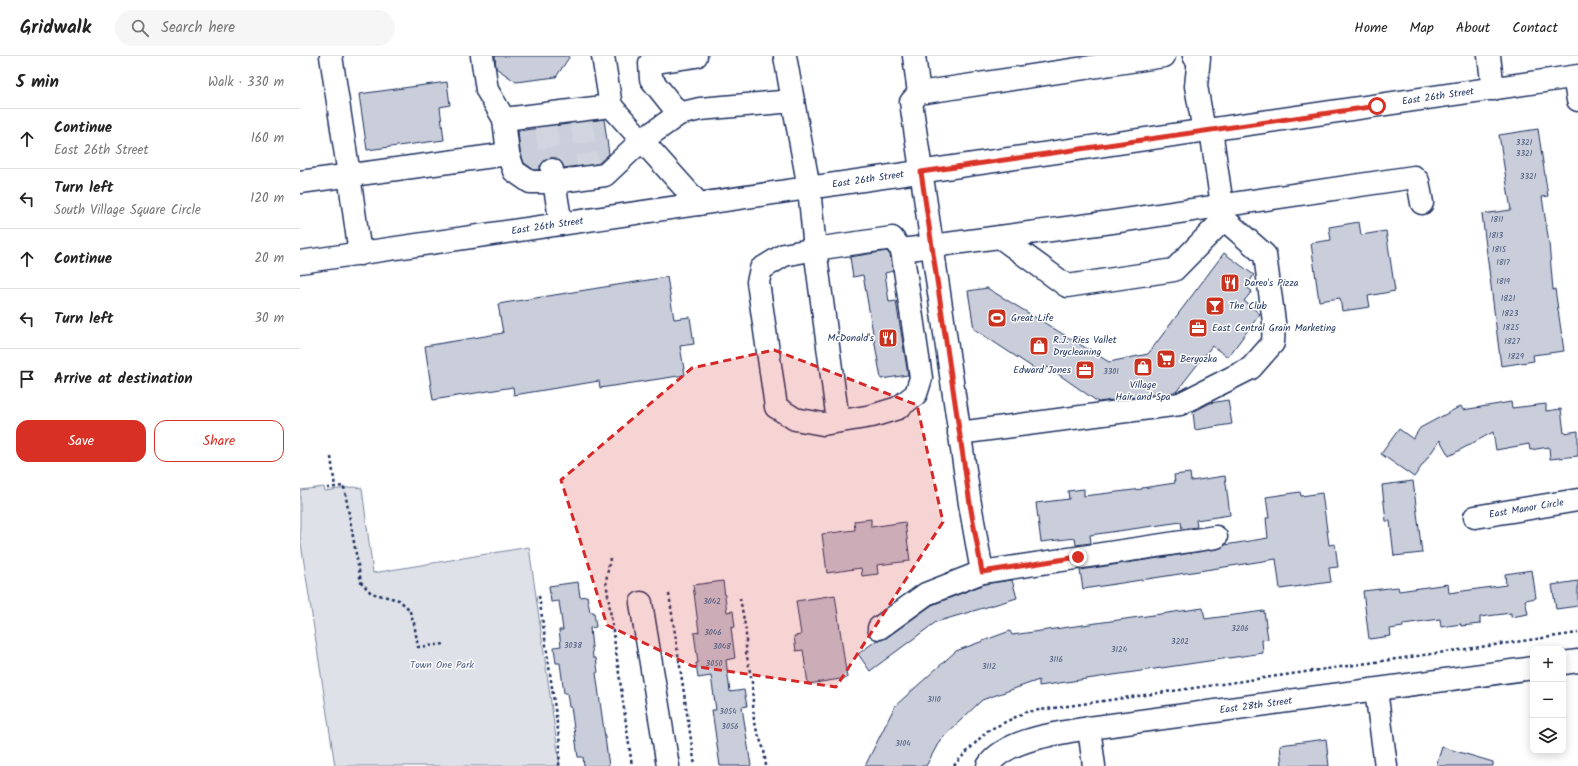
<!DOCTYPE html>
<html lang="en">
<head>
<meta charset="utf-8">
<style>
  :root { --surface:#fff; --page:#f6f6f6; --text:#222; --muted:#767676; --line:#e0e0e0; --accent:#d93025 }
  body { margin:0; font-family:Kalam,sans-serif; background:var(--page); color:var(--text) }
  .controls { position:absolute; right:12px; bottom:12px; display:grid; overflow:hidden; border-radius:8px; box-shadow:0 2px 10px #0003 }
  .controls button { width:36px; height:36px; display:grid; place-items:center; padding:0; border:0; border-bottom:1px solid var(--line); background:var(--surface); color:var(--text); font:20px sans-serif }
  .stop { position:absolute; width:12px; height:12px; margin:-9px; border:3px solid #d93025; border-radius:50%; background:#fff }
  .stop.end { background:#d93025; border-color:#fff; box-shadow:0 1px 4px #0008 }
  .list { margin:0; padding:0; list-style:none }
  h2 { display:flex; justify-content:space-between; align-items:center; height:52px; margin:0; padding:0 16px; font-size:17px }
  h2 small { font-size:13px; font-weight:400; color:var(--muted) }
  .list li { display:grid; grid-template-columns:26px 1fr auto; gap:12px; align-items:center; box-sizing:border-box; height:60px; padding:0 16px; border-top:1px solid var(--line) }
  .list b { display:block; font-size:15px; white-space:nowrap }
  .list p { margin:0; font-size:13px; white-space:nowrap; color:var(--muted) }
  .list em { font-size:13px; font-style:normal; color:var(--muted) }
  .actions { display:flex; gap:8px; padding:12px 16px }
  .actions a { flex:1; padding:9px 0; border:1px solid var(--accent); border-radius:12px; text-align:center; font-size:14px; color:var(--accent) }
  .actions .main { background:var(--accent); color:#fff }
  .icon { flex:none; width:22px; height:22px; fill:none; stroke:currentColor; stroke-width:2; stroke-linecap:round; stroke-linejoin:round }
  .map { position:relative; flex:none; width:1278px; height:710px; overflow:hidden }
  header { display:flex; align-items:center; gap:24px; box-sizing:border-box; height:56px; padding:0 20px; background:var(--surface); border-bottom:1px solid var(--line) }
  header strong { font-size:19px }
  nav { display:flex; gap:22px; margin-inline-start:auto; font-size:14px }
  .search { width:280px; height:36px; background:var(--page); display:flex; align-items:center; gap:10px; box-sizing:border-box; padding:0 14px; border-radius:22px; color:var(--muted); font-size:15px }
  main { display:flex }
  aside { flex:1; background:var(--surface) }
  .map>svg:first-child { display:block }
  .green { fill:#dee1e7; stroke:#7c88a2 }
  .building { fill:#caceda; stroke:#1b2f5e }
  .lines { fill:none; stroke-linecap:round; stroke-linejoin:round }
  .minor-tunnel { stroke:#d1d5df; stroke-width:22; stroke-dasharray:22 11; stroke-linecap:butt }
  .minor-casing { stroke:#1b2f5e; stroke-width:25 }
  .major-casing { stroke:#1b2f5e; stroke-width:25 }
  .path { stroke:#1b2f5e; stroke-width:2.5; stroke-dasharray:3 3; stroke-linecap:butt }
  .minor { stroke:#fff; stroke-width:22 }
  .major { stroke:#fff; stroke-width:22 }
  .route { stroke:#d93025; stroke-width:5 }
  .marked { fill:#d62828; fill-opacity:0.2; stroke:#d62828; stroke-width:3; stroke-dasharray:8 5; stroke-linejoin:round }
  .labels { text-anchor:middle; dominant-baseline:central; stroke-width:3; stroke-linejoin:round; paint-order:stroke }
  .number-label { font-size:8px; fill:#47577d }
  .street-label { font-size:10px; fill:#1b2f5e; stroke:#fff }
  .poi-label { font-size:10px; fill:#1b2f5e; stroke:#fff; text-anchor:start }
  .park-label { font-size:10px; fill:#4c5c80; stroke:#fff }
</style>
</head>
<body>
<header>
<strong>Gridwalk</strong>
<div class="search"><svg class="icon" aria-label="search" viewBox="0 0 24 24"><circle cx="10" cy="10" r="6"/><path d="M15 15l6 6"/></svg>Search here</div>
<nav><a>Home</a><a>Map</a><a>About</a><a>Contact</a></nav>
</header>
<main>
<aside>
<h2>5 min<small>Walk · 330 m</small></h2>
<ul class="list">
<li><svg class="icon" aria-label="ahead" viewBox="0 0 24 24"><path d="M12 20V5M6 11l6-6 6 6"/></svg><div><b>Continue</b><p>East 26th Street</p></div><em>160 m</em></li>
<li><svg class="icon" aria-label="left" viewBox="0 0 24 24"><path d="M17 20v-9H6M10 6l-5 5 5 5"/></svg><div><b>Turn left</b><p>South Village Square Circle</p></div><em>120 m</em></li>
<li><svg class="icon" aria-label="ahead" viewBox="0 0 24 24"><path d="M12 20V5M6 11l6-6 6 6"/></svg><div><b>Continue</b></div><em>20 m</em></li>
<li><svg class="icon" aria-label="left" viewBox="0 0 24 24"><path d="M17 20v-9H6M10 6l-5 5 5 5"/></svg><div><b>Turn left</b></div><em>30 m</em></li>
<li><svg class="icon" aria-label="arrive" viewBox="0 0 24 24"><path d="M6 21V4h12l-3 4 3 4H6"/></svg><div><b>Arrive at destination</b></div></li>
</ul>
<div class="actions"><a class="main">Save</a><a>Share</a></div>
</aside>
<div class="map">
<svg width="1278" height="710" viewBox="0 0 1278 710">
  <rect width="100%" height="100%" fill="#fff"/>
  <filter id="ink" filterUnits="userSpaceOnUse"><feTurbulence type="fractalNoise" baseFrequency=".025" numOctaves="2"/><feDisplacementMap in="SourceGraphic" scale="8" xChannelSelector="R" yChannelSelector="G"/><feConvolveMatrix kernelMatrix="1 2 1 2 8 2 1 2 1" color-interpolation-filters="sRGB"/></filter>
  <g filter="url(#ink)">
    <path class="green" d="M24,431l1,4 28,-4 9,1 11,85 156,-26 31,219h-225l-35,-229v-47z"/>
    <path class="building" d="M195,0h75l-14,21 -40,5 -20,-14z
      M147,26l3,23 -10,2 4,33 -77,10 -8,-56z
      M304,63l5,35 -10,9 -35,5 -3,-6 -4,-4h-7l-6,3 -4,4v5h-6l-10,-7 -4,-12 -2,-20z
      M1238,73l10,67 -6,1 7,46 4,47 2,-1 9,62 -31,4 1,6 -33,5 -19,-152 29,-4 -12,-75z
      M1059,166l2,13 25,-4 9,60 -27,5 2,11 -28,4 -2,-13 -21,3 -8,-58 20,-3 -2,-13z
      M587,195l3,4 3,16 -8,2 4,29 7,-1 12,74 -27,4 -18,-104 -10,2 -3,-20z
      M924,197l30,22 -8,12 6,4 -8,10 16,13 -32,43 -16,-11 -36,46 -78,10 -50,-35 -7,6 -67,-44 -6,-38 19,-3 122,74 39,-8z
      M367,221l7,42 16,-2 4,27 -14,2 5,29 -85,13 -1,-7 -85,14 -1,-8 -80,13 -8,-54 78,-13 -5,-29z
      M928,344l4,24 -37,6 -2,-18 17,-9z
      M1211,346l1,6 34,-4v7l15,-2 3,24 14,-2v25l-28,3 -1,-12 -19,3 -1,-6 -33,6 -3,-18 -44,24 -9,-16 -26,37 -33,-23 18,-25 14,10 7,-11 41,-22 2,4z
      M890,417l1,8 34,-5 5,39 -34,5 1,7 -15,2 -1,-7 -91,13 1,8 -15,2 -1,-7 -34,4 -5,-39 33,-4 -1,-8 16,-2v7l58,-7v-1l33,-5 -1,-8z
      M1113,425l9,72 -28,3 -4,-35h-4l-4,-36z
      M1000,436l1,4 21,-3 7,52 6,-1 3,23 -9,1 2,14 -51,7 -4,-30 -193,30 -3,-19 138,-21 7,-4 43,-7 -2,-20h3l-3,-21z
      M571,463v8l34,-5 5,39 -33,4 1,9 -16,2 -1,-8 -34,5 -5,-39 33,-4 -1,-9z
      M1232,514l4,28 -11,2 3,14 -17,3v-4l-31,4v7l-19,2v-2l-20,3 -1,-8 -37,5v3l-13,2 1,7 -22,3 -6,-48 35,-4 1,4 49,-7 1,9 57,-8 -1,-11z
      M712,524l5,18 -81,24 -66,49 -12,-17 19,-14h4l5,-2 46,-33 53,-21z
      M423,525l4,31 6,-1 2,16 -4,1 4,30 -9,2 4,32 14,-2 3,16 -5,1 9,59h-31l-8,-56h4l-5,-34 -13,2 -2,-15h2l-4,-30 5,-1 -6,-47z
      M1278,525v25l-22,3 -4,-24z
      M278,526l2,15 7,-1 3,16h4l2,15 -6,1 3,30h3l2,14 -2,1 13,93h-25l-1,-9h-5l-7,-50h-2l-2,-14h-3l-4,-30h-4l-2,-16 7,-1 -2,-16h4l-4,-29 -8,1 -2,-16z
      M535,539l12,83 -39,6 -5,-34 -7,1 -2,-15 7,-1 -5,-34z
      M903,552l2,11 59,-8 4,28 -6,1 1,13 -224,33v-6l-57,20 -42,40 -14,26h-61l30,-60 61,-55 54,-20 2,4z
      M1026,683l3,27h-47l-2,-21z
      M1142,691l51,15v4h-57z"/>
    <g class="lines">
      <path class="minor-tunnel" d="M281,65l7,44
        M246,70l6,44"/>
      <defs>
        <g id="minor">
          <path d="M31,0l18,119 11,79"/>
          <path d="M182,0l5,34 17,29"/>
          <path d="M303,0l8,50"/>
          <path d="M485,0l8,45"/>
          <path d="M614,0l5,37"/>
          <path d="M864,0l-245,37 -8,9 59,402 12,68 234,-35"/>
          <path d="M894,0l5,2 -3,28 8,45"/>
          <path d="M1189,0l4,33"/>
          <path d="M1274,21l4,23"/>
          <path d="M379,58l-28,-35 -1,-16 46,-7"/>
          <path d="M208,98l-4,-35 107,-13 88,98"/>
          <path d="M252,114l2,12 51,-7 36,-34 38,-27 21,-5 93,-8 16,87 6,61 77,-11 10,12 210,-28 302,-45 4,4 4,22"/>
          <path d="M0,126l208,-28 6,17 16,11h24l7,42"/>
          <path d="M700,181l67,49 107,-16 50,-51"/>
          <path d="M538,365l-23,-172 -31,6 -23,14 -3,13 18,125 19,12 28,5 49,-8 26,-8 18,-14 5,-16 -19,-128"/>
          <path d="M659,377l221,-29 71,-36 22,-25 1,-21 -9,-67 -41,-36 -13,-89"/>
          <path id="s1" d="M1175,461l103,-17"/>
          <path d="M341,547l27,163"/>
          <path d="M579,572l47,-34 56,-22"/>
          <path d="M1263,607l15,-2"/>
          <path d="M1076,634l10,76"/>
          <path d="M789,672l5,38"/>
          <path id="s2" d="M688,710c17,-27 72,-33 101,-38l444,-60"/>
        </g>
        <g id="major">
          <path id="s3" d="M0,206l1278,-186"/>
        </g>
      </defs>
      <use href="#minor" class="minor-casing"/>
      <use href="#major" class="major-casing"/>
      <path class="path" d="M31,401l4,30
        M27,432l17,-2 17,96 10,11 28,7 10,9 5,14 4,24 27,-3
        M310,502l-4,23 26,185
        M369,538l26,172
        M239,540l21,148 -1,22
        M440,542l6,33v21l6,30 2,41 10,27 2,16
        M654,710l2,-3 31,-32 39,-19 552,-79"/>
      <use href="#minor" class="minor"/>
      <use href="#major" class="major"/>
    </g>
  </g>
  <g class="lines" filter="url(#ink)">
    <path class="route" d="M778,501l-96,15 -12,-68 -49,-332 456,-66"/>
  </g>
  <path class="marked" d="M474,294l143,55 26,117 -107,165 -144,-21 -85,-41 -46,-145 131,-112z"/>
  <defs>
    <symbol id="restaurant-square" viewBox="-11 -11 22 22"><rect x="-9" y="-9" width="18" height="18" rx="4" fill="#c8321e" stroke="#fff"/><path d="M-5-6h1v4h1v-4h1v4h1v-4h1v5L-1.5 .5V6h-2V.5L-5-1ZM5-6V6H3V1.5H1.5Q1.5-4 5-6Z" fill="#fff"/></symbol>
    <symbol id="bar-square" viewBox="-11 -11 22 22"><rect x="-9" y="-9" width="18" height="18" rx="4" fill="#c8321e" stroke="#fff"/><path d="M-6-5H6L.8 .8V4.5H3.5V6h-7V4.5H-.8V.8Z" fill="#fff"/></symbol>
    <symbol id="stadium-square" viewBox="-11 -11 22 22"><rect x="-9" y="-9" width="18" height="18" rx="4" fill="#c8321e" stroke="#fff"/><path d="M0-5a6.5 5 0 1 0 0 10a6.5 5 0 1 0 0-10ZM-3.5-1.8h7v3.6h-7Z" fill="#fff"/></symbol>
    <symbol id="office-square" viewBox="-11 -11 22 22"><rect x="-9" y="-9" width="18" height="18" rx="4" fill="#c8321e" stroke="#fff"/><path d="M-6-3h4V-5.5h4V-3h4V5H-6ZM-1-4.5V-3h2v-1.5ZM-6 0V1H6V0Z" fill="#fff"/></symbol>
    <symbol id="shop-square" viewBox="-11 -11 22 22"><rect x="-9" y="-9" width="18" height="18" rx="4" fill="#c8321e" stroke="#fff"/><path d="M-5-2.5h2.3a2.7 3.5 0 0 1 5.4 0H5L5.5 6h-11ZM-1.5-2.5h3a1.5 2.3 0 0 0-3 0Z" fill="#fff"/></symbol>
    <symbol id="supermarket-square" viewBox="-11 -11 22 22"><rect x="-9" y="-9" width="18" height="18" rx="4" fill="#c8321e" stroke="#fff"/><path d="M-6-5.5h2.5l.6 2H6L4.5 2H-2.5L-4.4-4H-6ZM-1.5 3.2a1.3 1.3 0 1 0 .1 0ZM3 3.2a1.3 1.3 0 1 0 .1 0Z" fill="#fff"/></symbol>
  </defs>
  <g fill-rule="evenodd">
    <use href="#restaurant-square" x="919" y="216" width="22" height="22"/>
    <use href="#bar-square" x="904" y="239" width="22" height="22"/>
    <use href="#stadium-square" x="686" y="251" width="22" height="22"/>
    <use href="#office-square" x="887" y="261" width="22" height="22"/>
    <use href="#restaurant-square" x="577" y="271" width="22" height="22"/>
    <use href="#shop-square" x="728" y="279" width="22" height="22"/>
    <use href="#supermarket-square" x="855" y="292" width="22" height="22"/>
    <use href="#shop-square" x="832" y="300" width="22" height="22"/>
    <use href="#office-square" x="774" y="303" width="22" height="22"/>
  </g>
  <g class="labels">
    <g class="number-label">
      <text x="1224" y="86">3321</text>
      <text x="1224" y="97">3321</text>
      <text x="1228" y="120">3321</text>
      <text x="1197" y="163">1811</text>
      <text x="1196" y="179">1813</text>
      <text x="1199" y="193">1815</text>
      <text x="1203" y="206">1817</text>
      <text x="1203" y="225">1819</text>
      <text x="1208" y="242">1821</text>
      <text x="1210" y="257">1823</text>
      <text x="1211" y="271">1825</text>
      <text x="1212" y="285">1827</text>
      <text x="1216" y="300">1829</text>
      <text x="811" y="315">3301</text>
      <text x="412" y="545">3042</text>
      <text x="940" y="572">3206</text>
      <text x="413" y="576">3046</text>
      <text x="880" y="585">3202</text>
      <text x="273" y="589">3038</text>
      <text x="422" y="590">3048</text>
      <text x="819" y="593">3124</text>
      <text x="756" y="603">3116</text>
      <text x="414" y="607">3050</text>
      <text x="689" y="610">3112</text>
      <text x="634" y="643">3110</text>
      <text x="428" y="655">3054</text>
      <text x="430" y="670">3056</text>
      <text x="603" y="687">3104</text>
    </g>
    <g class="street-label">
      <text stroke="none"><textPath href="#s3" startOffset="1150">East 26th Street</textPath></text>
      <text stroke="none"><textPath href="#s3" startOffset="574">East 26th Street</textPath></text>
      <text stroke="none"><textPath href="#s3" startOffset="250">East 26th Street</textPath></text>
      <text stroke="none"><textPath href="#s1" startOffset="52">East Manor Circle</textPath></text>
      <text stroke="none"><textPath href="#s2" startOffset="279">East 28th Street</textPath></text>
    </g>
    <g class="poi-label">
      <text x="944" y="227">Dareo's Pizza</text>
      <text x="929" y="250">The Club</text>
      <text x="711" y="262">Great Life</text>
      <text x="912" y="272">East Central Grain Marketing</text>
      <text x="574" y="282" text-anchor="end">McDonald's</text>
      <text x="753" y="284">R.J. Ries Vallet<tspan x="753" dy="12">Drycleaning</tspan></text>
      <text x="880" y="303">Beryozka</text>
      <text x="771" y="314" text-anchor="end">Edward Jones</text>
      <text x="843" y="329" text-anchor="middle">Village<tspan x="843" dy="12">Hair and Spa</tspan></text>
    </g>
    <g class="park-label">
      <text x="142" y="609">Town One Park</text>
    </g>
  </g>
</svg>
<div class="controls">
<button>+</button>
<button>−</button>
<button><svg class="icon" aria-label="layers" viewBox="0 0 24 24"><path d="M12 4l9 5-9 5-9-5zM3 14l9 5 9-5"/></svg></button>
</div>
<div class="stop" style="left:1077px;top:50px"></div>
<div class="stop end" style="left:778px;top:501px"></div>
</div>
</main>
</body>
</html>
